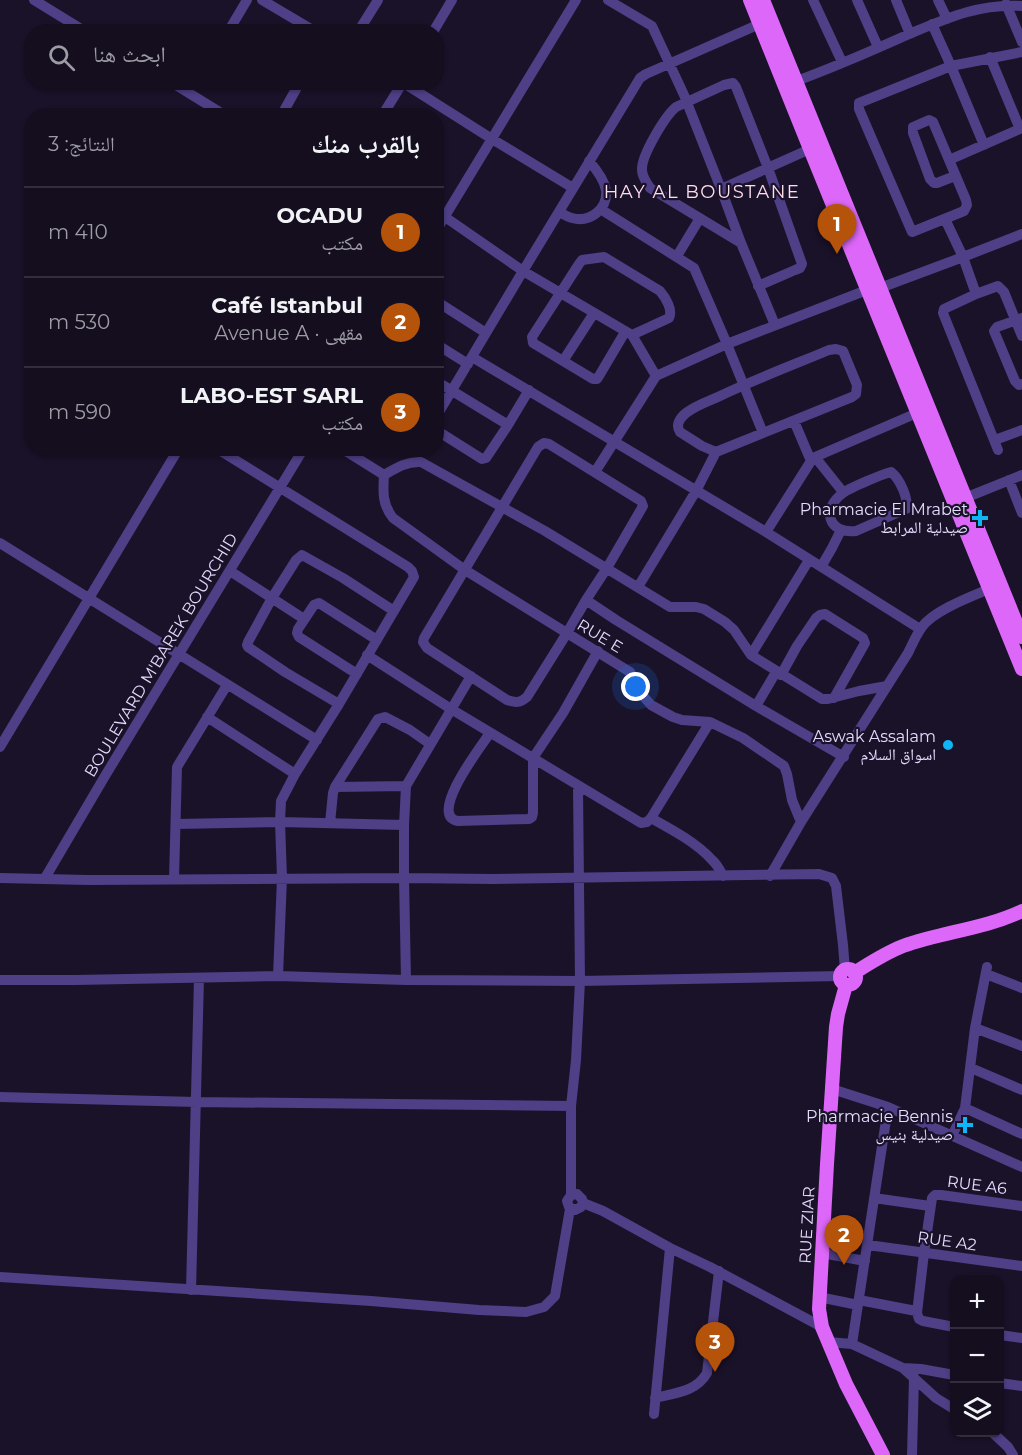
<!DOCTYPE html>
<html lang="ar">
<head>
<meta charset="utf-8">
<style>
  :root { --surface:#140e1f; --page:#1d1728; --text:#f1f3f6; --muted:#9d9ca4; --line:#332e3d; --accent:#b45309 }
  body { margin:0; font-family:Montserrat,"Noto Naskh Arabic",sans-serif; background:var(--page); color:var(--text); direction:rtl }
  .controls { position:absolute; right:18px; bottom:18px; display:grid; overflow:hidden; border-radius:12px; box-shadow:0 2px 4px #0004 }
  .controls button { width:54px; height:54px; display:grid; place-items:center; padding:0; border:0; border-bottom:2px solid var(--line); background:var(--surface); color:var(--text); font:30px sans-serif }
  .you { position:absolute; left:636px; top:687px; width:21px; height:21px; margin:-15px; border:4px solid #fff; border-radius:50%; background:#1a73e8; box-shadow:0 0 0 9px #1a73e833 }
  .badge { display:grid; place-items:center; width:39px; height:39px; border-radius:50%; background:var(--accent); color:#fff; font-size:20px; font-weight:700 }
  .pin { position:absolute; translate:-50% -50px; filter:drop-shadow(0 2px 3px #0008) }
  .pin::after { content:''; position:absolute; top:32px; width:21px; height:18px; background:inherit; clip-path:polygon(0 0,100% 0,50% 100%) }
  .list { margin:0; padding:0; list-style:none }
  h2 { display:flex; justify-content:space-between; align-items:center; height:78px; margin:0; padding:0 24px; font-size:26px }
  h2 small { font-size:20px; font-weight:400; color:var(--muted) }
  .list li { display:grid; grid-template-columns:39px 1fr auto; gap:18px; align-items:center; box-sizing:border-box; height:90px; padding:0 24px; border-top:2px solid var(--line) }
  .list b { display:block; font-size:22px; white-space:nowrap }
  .list p { margin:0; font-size:20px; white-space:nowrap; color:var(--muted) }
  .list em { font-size:20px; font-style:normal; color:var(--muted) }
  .icon { flex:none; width:33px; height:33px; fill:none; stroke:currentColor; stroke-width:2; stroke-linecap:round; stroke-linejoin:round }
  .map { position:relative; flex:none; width:1022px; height:1455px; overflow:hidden; direction:ltr }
  .search { position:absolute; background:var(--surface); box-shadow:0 2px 4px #0004; left:24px; top:24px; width:420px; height:66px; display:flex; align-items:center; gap:15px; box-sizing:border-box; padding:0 21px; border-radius:24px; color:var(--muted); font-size:22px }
  .panel { position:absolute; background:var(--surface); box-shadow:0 2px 4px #0004; left:24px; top:108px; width:420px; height:348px; border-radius:24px; direction:rtl }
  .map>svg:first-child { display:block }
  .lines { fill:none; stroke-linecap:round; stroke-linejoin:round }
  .minor { stroke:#4e3f86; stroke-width:10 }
  .major { stroke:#dd67f9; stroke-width:14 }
  .poi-dot { fill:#0fb5f5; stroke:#1a1229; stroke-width:2 }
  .labels { text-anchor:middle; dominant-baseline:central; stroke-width:4.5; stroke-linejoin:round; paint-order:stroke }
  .poi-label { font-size:16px; fill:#e5dbfe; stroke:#1a1229; text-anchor:end }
  .street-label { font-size:16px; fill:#e5dbfe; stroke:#1a1229 }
  .neighbourhood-label { font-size:18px; letter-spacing:1.5px; fill:#feddec; stroke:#1a1229 }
</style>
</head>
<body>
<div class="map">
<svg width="1022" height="1455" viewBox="0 0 1022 1455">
  <rect width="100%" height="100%" fill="#1a1229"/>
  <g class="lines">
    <path class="minor" d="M34,0l52,32
      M262,0l54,32
      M608,0l44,26 32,69 37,94 20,54 34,82
      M813,0l29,62
      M857,0l21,47
      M896,0l14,34
      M938,0l9,19
      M1006,4l16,38
      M932,24l19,42 33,79
      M228,32l19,-32
      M358,32l20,-32
      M433,32l19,-32
      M990,57l30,72
      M171,82l55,34
      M402,82l90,57 81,49
      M791,83c39,-14 78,-31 116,-48 38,-16 72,-32 115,-29
      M281,116l19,-34
      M382,116l21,-34
      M949,160l73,-32
      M955,176l-18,7h-3l-4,-4 -17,-46v-6l16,-7 4,2 33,78 1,5 -3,6 -52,21 -53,-123v-6l92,-37 71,-14
      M721,189l89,-40
      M602,210l92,58 33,76 36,89
      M559,212c4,2 9,5 13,6 18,5 36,-9 34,-28 -2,-11 -10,-21 -17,-29
      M445,217l78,54 109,64 24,41
      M945,219l18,38 13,37
      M436,231l140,-231
      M741,243l-91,-55c-3,-5 -8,-11 -8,-18 -1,-14 23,-54 34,-63l48,-22 9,-2 3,4 32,81 34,96 -2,4 -5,2 -37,16
      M677,256l23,-38
      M436,301l50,32
      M1022,318l-25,9 -3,4 21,50 4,4 3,-1
      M625,332l-26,44 -2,3h-4l-60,-36 -1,-6 47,-73 3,-4 22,-3 56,34c6,7 13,19 9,27l-37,17
      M436,344l32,20
      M472,357l294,175 154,97
      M563,361l31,-48
      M436,381l72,44
      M436,417l87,-146 117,-193 6,-4 118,-52
      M794,421l17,40
      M436,430l46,29 4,-1 22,-33 21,-35
      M995,440l27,-10
      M544,443l5,1 92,57 2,5 -36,62 -21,32 -19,33 -40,64c-7,6 -11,6 -20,3l-80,-52 -4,-6 1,-4 114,-191z
      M216,448l192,119 4,4 2,6 -75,127 -44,70 -14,27 -1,21 2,56 -4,98
      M341,448l43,27c12,-7 23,-14 37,-13l124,69 125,76h26l8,2 21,13 9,8 17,25 71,44h6l31,-8 28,-5
      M998,450l-55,-137 1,-4 32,-15 22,-8 6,6 18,44
      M815,457l28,35
      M595,472l61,-96 71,-32 140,-54 13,-2 83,-31 59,-23
      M891,472c9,7 18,27 15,37l-50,22c-28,3 -35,-22 -13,-38 6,-5 40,-19 48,-21z
      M384,475c-1,17 -2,29 9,43l72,52 165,102 14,25 7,8 22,12 9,3 28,2 33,16 41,28 3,8 5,26 9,22
      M1009,480l13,33
      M960,500l62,-25
      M766,532l45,-71 4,-4 102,-44
      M0,543l317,197
      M821,567l11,-19 9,-18
      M230,571l74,48
      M638,587l58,-96 20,-39 136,-55 4,-3 1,-9 -14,-34 -7,-2 -7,1c-36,15 -73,29 -109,46 -11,5 -24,9 -34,17 -6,5 -11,12 -6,19l22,14 14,6
      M586,600l30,20 140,86 88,51
      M367,655l84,54 190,114 6,-1 4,-4 59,-96
      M751,655l58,-95
      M357,674l-58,-37 -2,-4 1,-4 16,-24 5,-2 58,37
      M781,675l16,-29 19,-28 4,-3 5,-1 38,24 2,5 -31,55
      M339,704l-54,-32 -37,-25 -1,-2 1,-3 24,-44 24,-38 6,-5 41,23 51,33
      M756,706l20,-34
      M207,717l88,57
      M490,733c-8,12 -63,83 -32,88l71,-2 3,-2 1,-4v-55l30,-45 35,-62
      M0,747l179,-299
      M335,787l71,-1
      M651,818c20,11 46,25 61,42 5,4 8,10 11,16
      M330,823l3,-30 2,-6 43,-68 7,-2 25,13 20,14
      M176,824l104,-2 124,3
      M770,876l31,-54 107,-169c4,-8 8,-18 14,-26 11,-16 48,-30 67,-38
      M0,878l88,2 316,-2 89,1 326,-5 13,4 4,8 7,59 2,25
      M45,878l60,-102 199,-328
      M174,879l3,-112 50,-82
      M986,974l36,14
      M0,980h76l202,-4 128,4 174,1 260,-5
      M406,980l-2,-102v-53l2,-39 65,-110
      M975,1028l47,18
      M971,1068l51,22
      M832,1089l56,18 134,60
      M0,1097l196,5 375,4
      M965,1108l57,26
      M952,1136l13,-28 10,-80 12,-61
      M571,1195v-89l5,-46 4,-79 -2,-194
      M874,1198l56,8
      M583,1203l-2,4 -6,3 -6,-3 -2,-6 4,-6 6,-1 5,5 1,4 20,8 67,37 40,19 112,60
      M868,1245l154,21
      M822,1253l43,8
      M0,1277l371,24 108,9 47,2 18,-5 11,-11 15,-87
      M191,1290l8,-312
      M819,1297l39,8
      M859,1300l57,11
      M954,1327l-31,-6 -4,-2 -2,-6 7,-60 8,-55 3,-3h6l81,11
      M1000,1335l22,3
      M828,1342l24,2 51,24 33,30 18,11
      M852,1344l36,-237
      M903,1368l18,1 33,6
      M1000,1383l22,3
      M655,1398c20,-5 41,-6 52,-25l12,-102
      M654,1414l16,-166
      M992,1432l16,15 5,8
      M912,1455l2,-78"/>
    <path class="major" d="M750,0l60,149 212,520
      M763,0l259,637
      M840 977a8 8 0 1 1 16 0a8 8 0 1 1-16 0Z
      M854,973c16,-10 31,-20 49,-27 39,-14 81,-17 119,-35
      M846,985l-8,29 -2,13 -9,137 -8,145 3,18 24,57 37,71"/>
  </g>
  <g class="poi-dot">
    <path d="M977 509h6v6h6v6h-6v6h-6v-6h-6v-6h6z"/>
    <circle cx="948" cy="745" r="6"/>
    <path d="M962 1116h6v6h6v6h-6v6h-6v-6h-6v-6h6z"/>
  </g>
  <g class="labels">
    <g class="poi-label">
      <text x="968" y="509">Pharmacie El Mrabet<tspan x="968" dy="18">صيدلية المرابط</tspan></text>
      <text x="936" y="736">Aswak Assalam<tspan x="936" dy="18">اسواق السلام</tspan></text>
      <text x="953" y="1116">Pharmacie Bennis<tspan x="953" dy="18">صيدلية بنيس</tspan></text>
    </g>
    <g class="street-label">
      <text transform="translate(600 636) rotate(31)">RUE E</text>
      <text transform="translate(161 655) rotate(-59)">BOULEVARD M'BAREK BOURCHID</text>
      <text transform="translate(977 1185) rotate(7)">RUE A6</text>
      <text transform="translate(807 1225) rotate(-87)">RUE ZIAR</text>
      <text transform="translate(947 1241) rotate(8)">RUE A2</text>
    </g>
    <g class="neighbourhood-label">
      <text x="702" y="192">HAY AL BOUSTANE</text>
    </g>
  </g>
</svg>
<div class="controls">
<button>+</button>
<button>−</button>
<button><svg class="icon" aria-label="layers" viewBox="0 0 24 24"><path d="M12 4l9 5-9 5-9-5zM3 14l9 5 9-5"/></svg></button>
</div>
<div class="you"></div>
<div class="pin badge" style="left:837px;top:254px">1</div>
<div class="pin badge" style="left:844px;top:1265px">2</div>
<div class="pin badge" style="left:715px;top:1372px">3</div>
<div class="search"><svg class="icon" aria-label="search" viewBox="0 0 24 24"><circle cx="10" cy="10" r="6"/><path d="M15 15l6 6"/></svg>ابحث هنا</div>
<section class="panel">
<h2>بالقرب منك<small>النتائج: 3</small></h2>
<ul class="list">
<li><span class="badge">1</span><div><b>OCADU</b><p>مكتب</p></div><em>410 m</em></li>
<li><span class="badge">2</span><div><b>Café Istanbul</b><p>مقهى · Avenue A</p></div><em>530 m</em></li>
<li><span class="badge">3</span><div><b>LABO-EST SARL</b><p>مكتب</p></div><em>590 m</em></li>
</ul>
</section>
</div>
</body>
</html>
